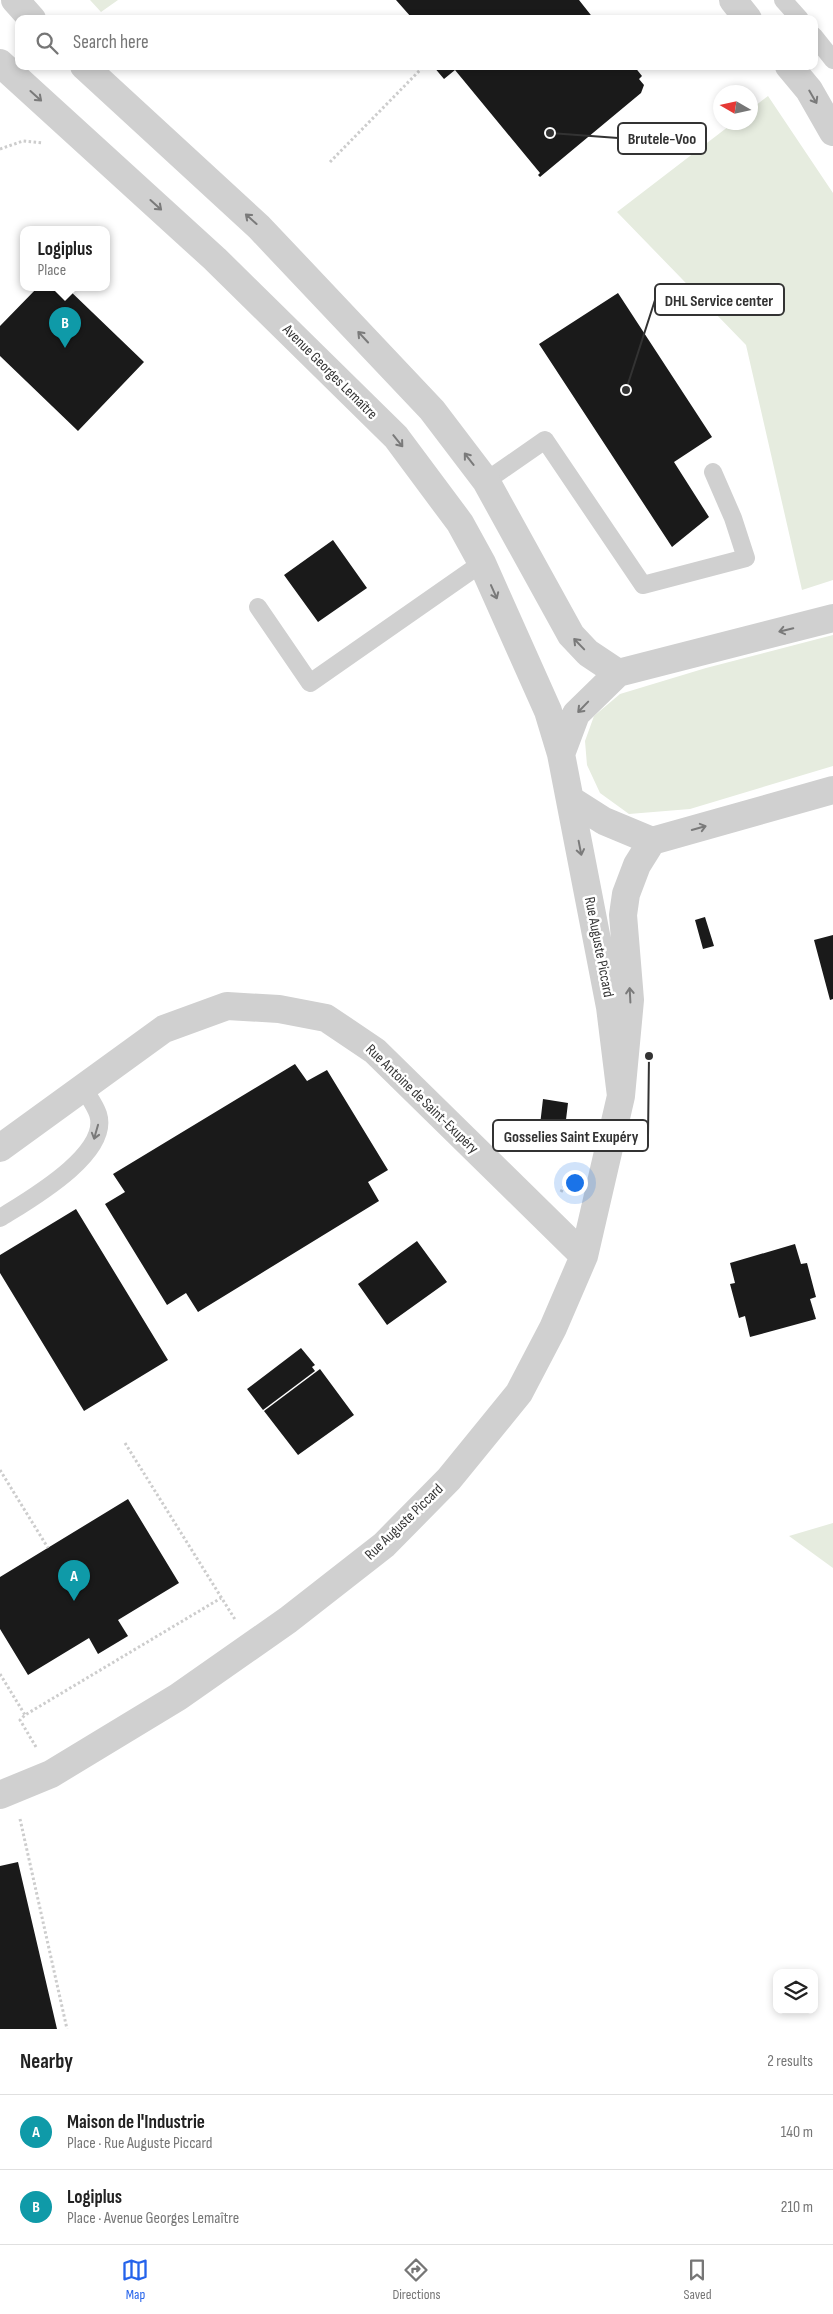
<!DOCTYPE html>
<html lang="en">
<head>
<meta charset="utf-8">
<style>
  :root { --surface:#fff; --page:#f2f2f2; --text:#222; --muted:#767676; --line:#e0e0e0; --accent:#2563eb }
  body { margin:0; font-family:"Sofia Sans Condensed",sans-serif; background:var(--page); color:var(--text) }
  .controls { position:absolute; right:15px; bottom:15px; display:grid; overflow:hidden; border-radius:10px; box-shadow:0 2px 8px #0003 }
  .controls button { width:45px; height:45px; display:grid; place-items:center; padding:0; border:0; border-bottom:1px solid var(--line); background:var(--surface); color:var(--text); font:25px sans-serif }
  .compass { position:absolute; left:713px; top:85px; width:45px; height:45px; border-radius:50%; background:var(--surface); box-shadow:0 2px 8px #0003; rotate:279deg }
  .you { position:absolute; left:574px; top:1182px; width:18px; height:18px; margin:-12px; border:4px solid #fff; border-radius:50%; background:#1a73e8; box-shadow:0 0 0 8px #1a73e833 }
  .badge { display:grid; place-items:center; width:32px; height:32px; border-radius:50%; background:var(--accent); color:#fff; font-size:16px; font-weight:700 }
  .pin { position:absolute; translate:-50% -41px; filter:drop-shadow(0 1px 2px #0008) }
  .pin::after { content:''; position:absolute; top:26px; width:18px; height:15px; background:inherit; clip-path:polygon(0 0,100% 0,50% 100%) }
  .popup { position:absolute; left:20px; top:226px; width:90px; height:65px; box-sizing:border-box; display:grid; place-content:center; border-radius:10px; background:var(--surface); filter:drop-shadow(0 1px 4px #0005); font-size:16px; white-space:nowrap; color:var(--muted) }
  .popup b { font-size:19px; color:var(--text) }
  .popup::after { content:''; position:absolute; left:50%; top:100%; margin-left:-10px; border:10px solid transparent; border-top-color:var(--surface) }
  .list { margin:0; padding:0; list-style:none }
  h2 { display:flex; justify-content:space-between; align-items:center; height:65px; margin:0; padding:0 20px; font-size:21px }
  h2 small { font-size:16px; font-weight:400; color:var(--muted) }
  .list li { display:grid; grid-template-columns:32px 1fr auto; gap:15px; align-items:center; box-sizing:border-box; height:75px; padding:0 20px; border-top:1px solid var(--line) }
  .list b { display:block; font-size:19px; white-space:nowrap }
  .list p { margin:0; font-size:16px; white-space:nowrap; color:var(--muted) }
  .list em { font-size:16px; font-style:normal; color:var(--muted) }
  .icon { flex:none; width:28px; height:28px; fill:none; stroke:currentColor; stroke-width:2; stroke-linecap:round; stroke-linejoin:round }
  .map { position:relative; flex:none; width:833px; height:2029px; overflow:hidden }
  .search { position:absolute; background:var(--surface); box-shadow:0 2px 8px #0003; left:15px; right:15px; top:15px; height:55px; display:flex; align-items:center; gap:12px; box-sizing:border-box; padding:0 18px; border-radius:10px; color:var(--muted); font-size:19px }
  .sheet { height:215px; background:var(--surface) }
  nav { display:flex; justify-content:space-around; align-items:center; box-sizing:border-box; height:70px; border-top:1px solid var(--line); background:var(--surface); font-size:14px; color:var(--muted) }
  nav a { display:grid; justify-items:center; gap:2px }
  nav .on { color:var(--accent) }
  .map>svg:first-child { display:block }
  .green { fill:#e6ecdf }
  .building { fill:#1a1a1a }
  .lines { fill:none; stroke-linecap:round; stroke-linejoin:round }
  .path { stroke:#cdcdcd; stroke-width:3; stroke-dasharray:2.5 2.5; stroke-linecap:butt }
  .lane { stroke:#d0d0d0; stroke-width:18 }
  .street { stroke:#d0d0d0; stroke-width:28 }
  .oneway { stroke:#7a7a7a }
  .labels { text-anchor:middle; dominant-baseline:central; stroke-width:5; stroke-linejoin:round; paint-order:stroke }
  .street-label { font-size:15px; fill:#333; stroke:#fff }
  .leader { fill:none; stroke:#333; stroke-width:2 }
  .callout-dot { fill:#333; stroke:#fff; stroke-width:2 }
  .callout { fill:#fff; stroke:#333; stroke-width:2 }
  .callout-label { font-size:16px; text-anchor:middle; font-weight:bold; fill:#333 }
</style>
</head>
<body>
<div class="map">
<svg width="833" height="2029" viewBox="0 0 833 2029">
  <rect width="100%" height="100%" fill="#fff"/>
  <path class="green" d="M90,0h28l-17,12z
    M768,96l65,97v387l-31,10 -56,-245 -129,-133 116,-89 17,-1 1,-13z
    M833,635v131l-143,43 -61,5 -29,-21 -13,-28 -2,-24 9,-25 26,-22 86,-26z
    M833,1523v45l-44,-32z"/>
  <path class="building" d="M396,0h183l15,19h-185l2,-2z
    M433,66h201l8,10 -3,3 5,6 -3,8 -101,84 -2,-2 2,-2 -85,-103 -11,9z
    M38,287h28l78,75 -66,69 -78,-75v-30z
    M618,293l94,144 -38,25 35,55 -37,30 -133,-203z
    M333,540l34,48 -49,34 -34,-47z
    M705,917l9,29 -11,3 -8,-29z
    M833,935v64l-3,1 -16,-60z
    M295,1064l12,17 20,-11 61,100 -20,12 11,19 -181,111 -12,-19 -19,12 -62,-101 20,-12 -12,-18z
    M543,1099l25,4 -3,25 -25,-3z
    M76,1209l92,151 -84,51 -84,-138v-18z
    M417,1241l30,41 -60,43 -29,-41z
    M795,1244l6,20 6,-1 9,34 -6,2 6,20 -66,18 -5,-21 -6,2 -9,-34 5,-1 -5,-20z
    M301,1348l14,17 -3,2 3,4 -52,39 -16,-21z
    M320,1369l34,46 -56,40 -34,-44z
    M128,1499l51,84 -61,37 10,16 -30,18 -9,-16 -61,37 -28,-46v-52z
    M18,1862l39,167h-57v-163z"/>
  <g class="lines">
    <path class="path" d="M0,149l23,-8 20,2
      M330,162l94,-96
      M561,1192l10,-19
      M125,1443l111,178
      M0,1470l48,78
      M0,1674l25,41
      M36,1747l-16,-27 5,-5 196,-117
      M20,1819l47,210"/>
    <path class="lane" d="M783,0l17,19
      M814,36l19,24
      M486,481l59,-41 98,145 103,-27 -13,-40 -20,-46
      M258,607l52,76 172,-120
      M0,1218c27,-17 111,-64 98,-104 -3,-9 -10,-18 -15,-27"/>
    <path class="street" d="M15,0l17,19
      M733,0l15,19
      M0,63l215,196 181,178 64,86 22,40 66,148 13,43 49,253 11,89
      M84,66l175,161 173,183 54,71 85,154 17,18 30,20
      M789,66l20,24 24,42
      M561,754l15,-40 42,-41 215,-55
      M571,800l33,21 48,20 181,-51
      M0,1148l164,-119 63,-23 52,3 47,9 49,33 209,205
      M0,1795l51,-21 127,-77 110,-77 96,-75 65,-66 70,-86 34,-65 31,-72 37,-160 9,-96 -7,-85 3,-21 11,-29 15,-24"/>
  </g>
  <defs><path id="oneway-shaft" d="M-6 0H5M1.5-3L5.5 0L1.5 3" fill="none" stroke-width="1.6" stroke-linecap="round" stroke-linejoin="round" transform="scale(1.25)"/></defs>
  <g class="oneway">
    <use href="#oneway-shaft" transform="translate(36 96) rotate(42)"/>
    <use href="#oneway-shaft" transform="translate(813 97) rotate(60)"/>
    <use href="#oneway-shaft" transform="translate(156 205) rotate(42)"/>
    <use href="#oneway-shaft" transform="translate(251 219) rotate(-138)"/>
    <use href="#oneway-shaft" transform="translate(363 337) rotate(-133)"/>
    <use href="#oneway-shaft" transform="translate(398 441) rotate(51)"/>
    <use href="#oneway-shaft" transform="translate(469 459) rotate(-128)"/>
    <use href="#oneway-shaft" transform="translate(494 592) rotate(66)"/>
    <use href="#oneway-shaft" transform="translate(786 630) rotate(166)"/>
    <use href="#oneway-shaft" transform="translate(579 644) rotate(-134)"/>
    <use href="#oneway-shaft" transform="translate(583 707) rotate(134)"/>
    <use href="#oneway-shaft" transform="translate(699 828) rotate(-16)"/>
    <use href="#oneway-shaft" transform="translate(580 848) rotate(79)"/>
    <use href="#oneway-shaft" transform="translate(630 995) rotate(-93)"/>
    <use href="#oneway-shaft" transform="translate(96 1132) rotate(106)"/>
  </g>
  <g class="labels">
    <g class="street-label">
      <text transform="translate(330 372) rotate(45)">Avenue Georges Lemaître</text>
      <text transform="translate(599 947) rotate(79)">Rue Auguste Piccard</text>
      <text transform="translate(422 1099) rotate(44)">Rue Antoine de Saint-Exupéry</text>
      <text transform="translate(404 1522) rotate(-44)">Rue Auguste Piccard</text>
    </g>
  </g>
  <path class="leader" d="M550 133L618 138M626 390L655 300M649 1056L648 1136"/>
  <g class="callout-dot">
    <circle cx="550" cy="133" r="5"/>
    <circle cx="626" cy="390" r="5"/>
    <circle cx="649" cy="1056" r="5"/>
  </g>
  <g class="callout">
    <rect x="618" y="123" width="88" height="31" rx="5"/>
    <rect x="655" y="284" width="129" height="31" rx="5"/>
    <rect x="493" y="1120" width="155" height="31" rx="5"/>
  </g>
  <g class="callout-label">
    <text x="662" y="144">Brutele-Voo</text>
    <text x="719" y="306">DHL Service center</text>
    <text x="571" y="1142">Gosselies Saint Exupéry</text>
  </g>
</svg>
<div class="controls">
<button><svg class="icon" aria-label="layers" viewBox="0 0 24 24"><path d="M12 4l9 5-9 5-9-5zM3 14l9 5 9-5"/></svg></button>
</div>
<svg class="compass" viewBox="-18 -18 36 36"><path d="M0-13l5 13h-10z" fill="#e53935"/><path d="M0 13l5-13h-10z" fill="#767676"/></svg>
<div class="you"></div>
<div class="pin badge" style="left:74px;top:1601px;background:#0f9aa8">A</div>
<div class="pin badge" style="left:65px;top:348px;background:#0f9aa8">B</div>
<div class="popup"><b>Logiplus</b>Place</div>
<div class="search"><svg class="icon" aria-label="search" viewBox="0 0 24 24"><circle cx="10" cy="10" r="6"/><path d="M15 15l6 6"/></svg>Search here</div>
</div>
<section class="sheet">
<h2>Nearby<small>2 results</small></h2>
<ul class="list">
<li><span class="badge" style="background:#0f9aa8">A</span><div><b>Maison de l'Industrie</b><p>Place · Rue Auguste Piccard</p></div><em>140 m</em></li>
<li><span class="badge" style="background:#0f9aa8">B</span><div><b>Logiplus</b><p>Place · Avenue Georges Lemaître</p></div><em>210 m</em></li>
</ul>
</section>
<nav>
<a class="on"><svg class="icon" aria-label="map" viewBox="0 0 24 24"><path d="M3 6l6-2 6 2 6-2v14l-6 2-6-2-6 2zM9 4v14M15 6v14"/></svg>Map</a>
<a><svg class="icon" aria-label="directions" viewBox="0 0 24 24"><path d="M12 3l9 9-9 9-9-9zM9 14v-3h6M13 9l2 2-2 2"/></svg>Directions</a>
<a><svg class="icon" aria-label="saved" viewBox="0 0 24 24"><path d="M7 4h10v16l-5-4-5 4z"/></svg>Saved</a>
</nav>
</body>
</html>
